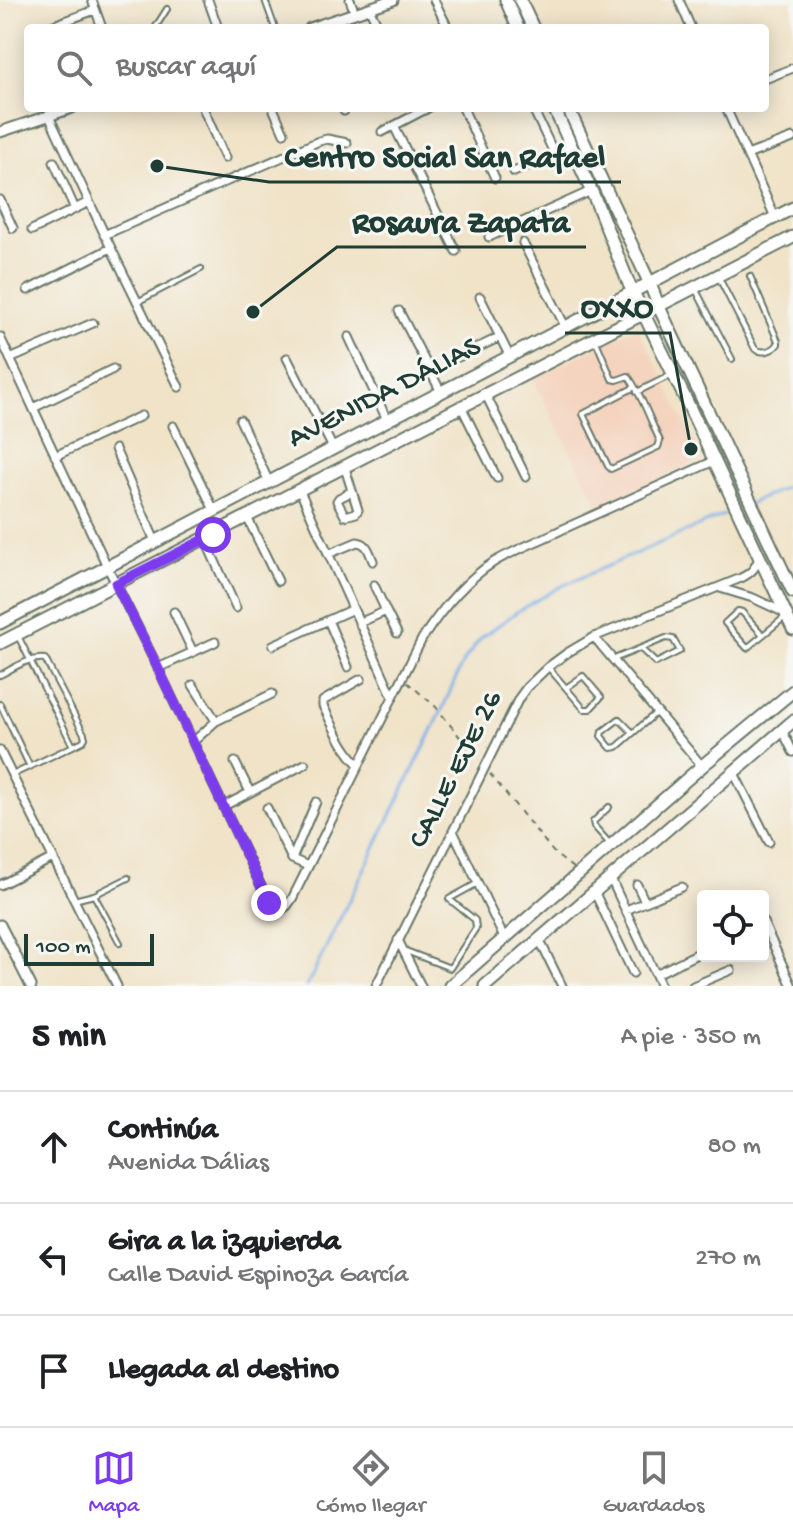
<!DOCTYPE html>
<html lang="es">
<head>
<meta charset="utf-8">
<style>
  :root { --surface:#fff; --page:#f2f2f2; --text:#202124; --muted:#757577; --line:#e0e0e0; --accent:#7c3aed }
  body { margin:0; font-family:"Gochi Hand",sans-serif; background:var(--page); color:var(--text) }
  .controls { position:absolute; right:24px; bottom:24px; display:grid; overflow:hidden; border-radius:8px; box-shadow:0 4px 20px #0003 }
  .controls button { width:72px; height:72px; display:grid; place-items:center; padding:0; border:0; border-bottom:2px solid var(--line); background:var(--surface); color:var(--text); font:40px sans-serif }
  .scale { position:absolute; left:24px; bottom:20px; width:130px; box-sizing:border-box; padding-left:8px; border:4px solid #1f3d34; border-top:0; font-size:22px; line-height:28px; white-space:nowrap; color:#1f3d34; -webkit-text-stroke:6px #f6f6f2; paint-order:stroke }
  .stop { position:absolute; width:24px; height:24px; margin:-18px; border:6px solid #7c3aed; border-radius:50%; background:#fff }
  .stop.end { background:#7c3aed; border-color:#fff; box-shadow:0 2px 8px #0008 }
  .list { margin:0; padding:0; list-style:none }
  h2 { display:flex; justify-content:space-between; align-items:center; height:104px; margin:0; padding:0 32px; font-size:34px }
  h2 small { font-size:26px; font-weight:400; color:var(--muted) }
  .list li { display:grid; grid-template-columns:52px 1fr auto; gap:24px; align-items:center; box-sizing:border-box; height:112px; padding:0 32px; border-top:2px solid var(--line) }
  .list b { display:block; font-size:30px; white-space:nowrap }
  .list p { margin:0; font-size:26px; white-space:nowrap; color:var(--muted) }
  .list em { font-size:26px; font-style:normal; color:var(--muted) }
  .icon { flex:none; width:44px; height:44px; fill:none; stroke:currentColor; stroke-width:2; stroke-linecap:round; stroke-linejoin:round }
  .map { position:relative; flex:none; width:793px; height:986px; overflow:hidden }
  .search { position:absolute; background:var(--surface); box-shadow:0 4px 20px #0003; left:24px; right:24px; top:24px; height:88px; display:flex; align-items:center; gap:20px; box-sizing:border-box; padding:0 28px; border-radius:8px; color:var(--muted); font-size:30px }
  .sheet { height:440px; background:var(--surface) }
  nav { display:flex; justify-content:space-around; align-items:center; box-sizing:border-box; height:112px; border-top:2px solid var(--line); background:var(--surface); font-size:22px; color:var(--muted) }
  nav a { display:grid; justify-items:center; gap:4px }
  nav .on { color:var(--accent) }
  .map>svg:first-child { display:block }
  .built { fill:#f4d4bf }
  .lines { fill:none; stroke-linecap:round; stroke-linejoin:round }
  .stream { stroke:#78ade5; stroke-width:3 }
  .service-casing { stroke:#687768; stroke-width:8 }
  .minor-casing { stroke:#687768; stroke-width:11 }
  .tertiary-casing { stroke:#687768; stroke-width:13 }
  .secondary-casing { stroke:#687768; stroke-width:15 }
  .path { stroke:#687768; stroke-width:2; stroke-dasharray:6 6; stroke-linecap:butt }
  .service { stroke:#fff; stroke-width:4 }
  .minor { stroke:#fff; stroke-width:7 }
  .tertiary { stroke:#fff; stroke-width:9 }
  .secondary { stroke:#fff; stroke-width:11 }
  .route { stroke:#7c3aed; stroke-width:10 }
  .labels { text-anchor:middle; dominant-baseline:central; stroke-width:6; stroke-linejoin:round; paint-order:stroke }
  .street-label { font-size:30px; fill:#1f3d34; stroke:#f6f6f2 }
  .leader { fill:none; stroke:#1f3d34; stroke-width:3 }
  .callout-dot { fill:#1f3d34; stroke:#f6f6f2; stroke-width:3 }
  .callout-label { font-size:32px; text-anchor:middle; font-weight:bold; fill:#1f3d34; stroke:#f6f6f2; stroke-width:6; stroke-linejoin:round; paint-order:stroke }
</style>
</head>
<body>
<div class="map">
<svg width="793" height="986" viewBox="0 0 793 986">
  <rect width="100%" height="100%" fill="#f6f6f2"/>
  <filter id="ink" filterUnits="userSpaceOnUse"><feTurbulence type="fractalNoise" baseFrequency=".0125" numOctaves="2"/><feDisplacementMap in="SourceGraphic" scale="16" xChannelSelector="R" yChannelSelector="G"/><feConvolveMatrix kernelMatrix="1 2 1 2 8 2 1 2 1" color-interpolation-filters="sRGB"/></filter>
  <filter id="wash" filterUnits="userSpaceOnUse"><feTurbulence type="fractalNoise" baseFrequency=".006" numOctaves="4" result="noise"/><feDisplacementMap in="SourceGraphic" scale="32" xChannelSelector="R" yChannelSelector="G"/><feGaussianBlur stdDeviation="1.8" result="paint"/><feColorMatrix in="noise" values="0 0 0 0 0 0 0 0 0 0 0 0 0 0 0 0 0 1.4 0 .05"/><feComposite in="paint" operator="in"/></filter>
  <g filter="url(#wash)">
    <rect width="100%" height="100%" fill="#f0e3c8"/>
    <path class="built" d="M638,327l65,132 -104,47 -66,-127z"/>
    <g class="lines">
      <path class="stream" d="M742,507l51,-23
        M307,986l130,-265 26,-59 18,-24 37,-27 44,-25 173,-76"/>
    </g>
  </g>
  <g filter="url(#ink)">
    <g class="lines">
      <defs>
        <path id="service" d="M265,0l10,28
          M155,28l12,-19
          M719,278l36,71c7,5 18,2 23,-5v-3l-28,-65
          M696,290l36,69
          M139,301l62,-32
          M596,341l16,38 5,1 11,-4c14,19 22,44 32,65l-2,6 -47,22 -3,-3 -25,-52 52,-27
          M637,392l34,-17
          M738,611l4,1 21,23 -16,13 -22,-25z
          M763,635l23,-19
          M614,659l52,-21 7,1 7,12 -24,12 -15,-14
          M548,667l36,42h6l11,-12 -18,-21 -17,12
          M0,675c14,-7 29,-18 45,-16l39,75 1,4 -2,3 -10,5
          M0,704l30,63
          M633,733l-14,-14 -17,13 -1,4 10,12 6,-1 40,-35
          M12,775l61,-29 -55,-110
          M609,807l-16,15 1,4 16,18
          M94,895l26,48
          M74,900l20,-5 34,-17
          M406,951l44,17 26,-40 -1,-8 -26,-21 29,-16"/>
        <path id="minor" d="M92,0l10,28
          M208,0l10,28
          M350,0l5,13
          M434,0l14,28
          M679,0l12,28
          M369,8l10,20
          M46,28l49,-18
          M765,79l28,-11
          M203,108l22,50
          M273,108l11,25
          M343,108l1,3
          M463,108l32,70
          M726,108l49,109
          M535,113l19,40
          M49,116l62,132 68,139
          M394,126l62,125
          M382,132l46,-24
          M747,155l46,-17
          M54,162l21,47
          M514,172l57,-27
          M0,200l13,28
          M32,230l57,-28
          M104,235l215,-94 8,-2 20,4
          M489,237l102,-46
          M523,243l43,85
          M28,290l83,-42
          M480,297l30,60
          M399,311l42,81
          M0,337l107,229 51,102 111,235 11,8 7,-5 5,-7 130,-260c19,-29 42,-58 72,-77 20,-12 45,-21 67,-32 51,-23 102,-46 153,-69
          M349,337l38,83
          M458,357l42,-20
          M287,358l46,90
          M10,359l83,-36
          M486,395l40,82
          M33,408l80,-39
          M462,408l35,70
          M240,420l29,62
          M173,426l41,84
          M115,449l40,92
          M55,456l86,-40
          M345,468l13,42 -2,3 -11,3 -8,-15 2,-3 12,-6
          M300,491l93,206
          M247,517l31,64
          M205,539l31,69
          M328,554l29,-12c11,1 12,10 16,19
          M374,585l12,26
          M720,588l33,10 32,15
          M174,612l19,40
          M328,620l20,47
          M359,623l27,-12 11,22
          M594,637l108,129
          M273,645l80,-36
          M158,668l57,-26
          M193,685l23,36
          M782,730l11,22
          M193,742l23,-21 56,-27
          M0,751l117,235
          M235,762l15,30
          M358,764c-16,-16 -24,-37 -35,-58v-5l38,-22
          M733,771l36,71
          M224,806l81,-42
          M267,808l25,51 16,7
          M453,831l52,109
          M292,859l24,-57
          M610,877l51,109
          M0,885l53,-27
          M637,885l8,17
          M594,891l39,82
          M626,910l56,-23
          M763,922l29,64
          M539,939l23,47
          M398,940l23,46
          M656,974l47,-23
          M376,986l109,-219 34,-69 8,-11 21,-20 19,-14 27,-16 147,-59c10,-5 14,-9 18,-20
          M693,986l38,-16"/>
        <path id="tertiary" d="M310,28l83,-28
          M0,132l72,-24
          M0,925l31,61"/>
        <path id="secondary" d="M506,0l12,28
          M520,0l13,28
          M554,108l41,91 34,85 58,118 106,227
          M568,108l82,176 9,23 134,285
          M0,623l793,-415
          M0,643l793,-406
          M450,986l252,-220 91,-75
          M485,986l308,-265"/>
      </defs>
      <use href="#service" class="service-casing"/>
      <use href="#minor" class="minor-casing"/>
      <use href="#tertiary" class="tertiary-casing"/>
      <use href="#secondary" class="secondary-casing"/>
      <path class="path" d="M407,682l29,25 42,53
        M490,774l65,80 18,14"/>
      <use href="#service" class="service"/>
      <use href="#minor" class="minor"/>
      <use href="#tertiary" class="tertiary"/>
      <use href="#secondary" class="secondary"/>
    </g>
  </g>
  <g class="lines" filter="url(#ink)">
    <path class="route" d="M213,535l-97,49 42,84 111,235"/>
  </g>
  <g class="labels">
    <g class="street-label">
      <text transform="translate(385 394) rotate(-27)">AVENIDA DÁLIAS</text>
      <text transform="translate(457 770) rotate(-63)">CALLE EJE 26</text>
    </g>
  </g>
  <path class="leader" d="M157 166L269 182H621M253 312L337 247H586M691 449L670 333H565"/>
  <g class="callout-dot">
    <circle cx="157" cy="166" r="8"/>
    <circle cx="253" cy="312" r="8"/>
    <circle cx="691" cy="449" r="8"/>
  </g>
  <g class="callout-label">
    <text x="445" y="166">Centro Social San Rafael</text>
    <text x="461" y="231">Rosaura Zapata</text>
    <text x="617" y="316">OXXO</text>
  </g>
</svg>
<div class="controls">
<button><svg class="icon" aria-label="locate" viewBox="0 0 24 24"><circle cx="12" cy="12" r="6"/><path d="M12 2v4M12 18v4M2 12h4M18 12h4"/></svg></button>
</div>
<div class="scale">100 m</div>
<div class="stop" style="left:213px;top:535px"></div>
<div class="stop end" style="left:269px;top:903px"></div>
<div class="search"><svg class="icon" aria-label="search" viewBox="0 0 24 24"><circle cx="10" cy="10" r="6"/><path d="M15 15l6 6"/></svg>Buscar aquí</div>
</div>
<section class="sheet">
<h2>5 min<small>A pie · 350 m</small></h2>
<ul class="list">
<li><svg class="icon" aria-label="ahead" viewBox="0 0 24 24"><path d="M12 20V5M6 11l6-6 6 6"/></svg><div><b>Continúa</b><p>Avenida Dálias</p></div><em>80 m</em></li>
<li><svg class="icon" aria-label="left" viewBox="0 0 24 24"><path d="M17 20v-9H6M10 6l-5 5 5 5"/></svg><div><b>Gira a la izquierda</b><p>Calle David Espinoza García</p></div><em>270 m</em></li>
<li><svg class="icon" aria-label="arrive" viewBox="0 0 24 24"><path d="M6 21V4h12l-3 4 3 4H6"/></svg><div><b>Llegada al destino</b></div></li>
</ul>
</section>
<nav>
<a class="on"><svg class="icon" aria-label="map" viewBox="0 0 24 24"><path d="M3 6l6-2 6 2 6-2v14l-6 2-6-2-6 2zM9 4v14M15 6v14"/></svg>Mapa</a>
<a><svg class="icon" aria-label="directions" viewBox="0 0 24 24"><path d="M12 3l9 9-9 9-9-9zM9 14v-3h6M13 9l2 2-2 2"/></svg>Cómo llegar</a>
<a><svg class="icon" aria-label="saved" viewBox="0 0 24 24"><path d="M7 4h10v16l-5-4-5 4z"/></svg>Guardados</a>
</nav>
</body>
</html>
